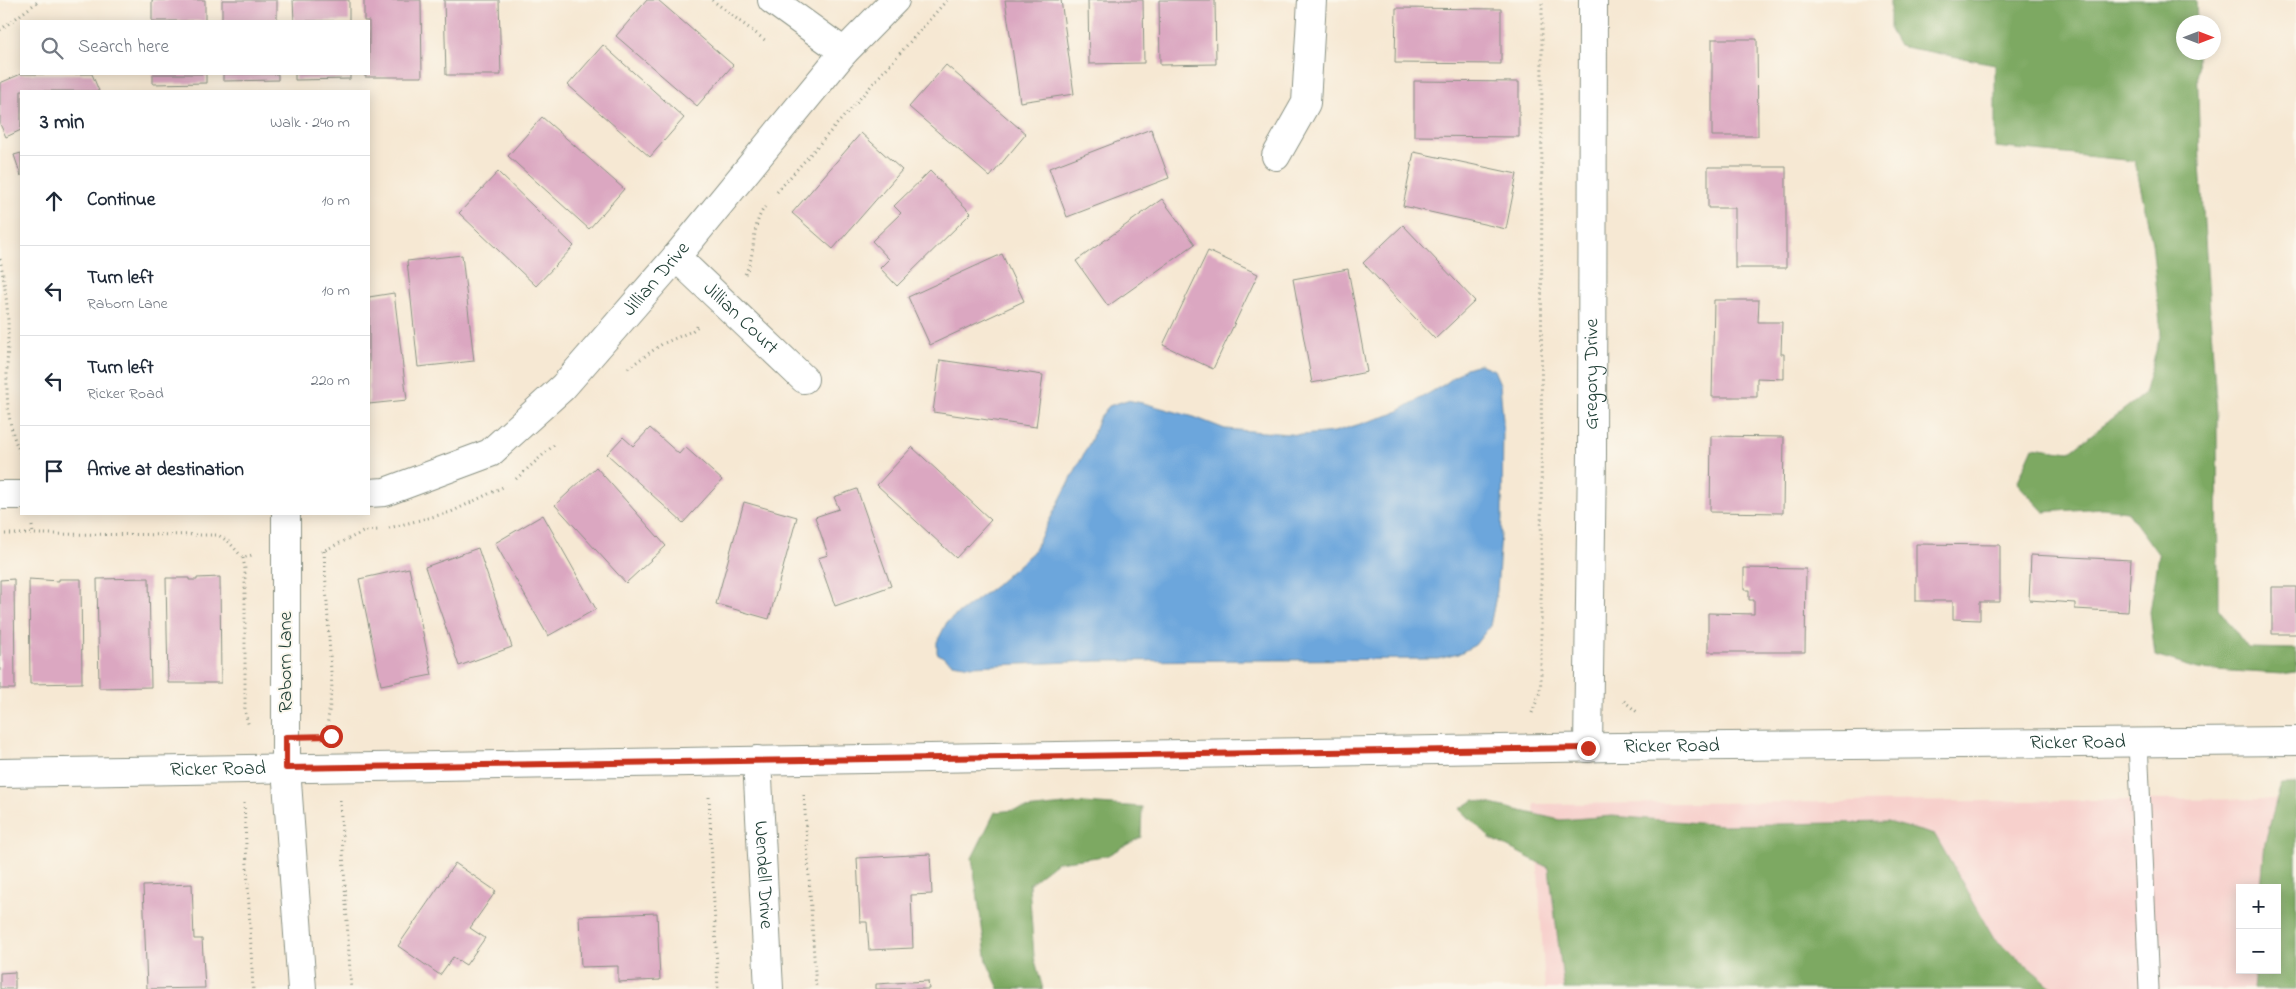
<!DOCTYPE html>
<html lang="en">
<head>
<meta charset="utf-8">
<style>
  :root { --surface:#fff; --page:#f6f6f7; --text:#1f2937; --muted:#747a83; --line:#e0e1e3 }
  body { margin:0; font-family:"Indie Flower",sans-serif; background:var(--page); color:var(--text) }
  .controls { position:absolute; right:15px; bottom:15px; display:grid; overflow:hidden; border-radius:0px; box-shadow:0 2px 12px #0003 }
  .controls button { width:45px; height:45px; display:grid; place-items:center; padding:0; border:0; border-bottom:1px solid var(--line); background:var(--surface); color:var(--text); font:25px sans-serif }
  .compass { position:absolute; left:2176px; top:15px; width:45px; height:45px; border-radius:50%; background:var(--surface); box-shadow:0 2px 12px #0003; rotate:90deg }
  .stop { position:absolute; width:15px; height:15px; margin:-11px; border:4px solid #c8321e; border-radius:50%; background:#fff }
  .stop.end { background:#c8321e; border-color:#fff; box-shadow:0 1px 5px #0008 }
  .list { margin:0; padding:0; list-style:none }
  h2 { display:flex; justify-content:space-between; align-items:center; height:65px; margin:0; padding:0 20px; font-size:21px }
  h2 small { font-size:16px; font-weight:400; color:var(--muted) }
  .list li { display:grid; grid-template-columns:32px 1fr auto; gap:15px; align-items:center; box-sizing:border-box; height:90px; padding:0 20px; border-top:1px solid var(--line) }
  .list b { display:block; font-size:19px; white-space:nowrap }
  .list p { margin:0; font-size:16px; white-space:nowrap; color:var(--muted) }
  .list em { font-size:16px; font-style:normal; color:var(--muted) }
  .icon { flex:none; width:28px; height:28px; fill:none; stroke:currentColor; stroke-width:2; stroke-linecap:round; stroke-linejoin:round }
  .map { position:relative; flex:none; width:2296px; height:989px; overflow:hidden }
  .search { position:absolute; background:var(--surface); box-shadow:0 2px 12px #0003; left:20px; top:20px; width:350px; height:55px; display:flex; align-items:center; gap:12px; box-sizing:border-box; padding:0 18px; border-radius:0px; color:var(--muted); font-size:19px }
  .panel { position:absolute; background:var(--surface); box-shadow:0 2px 12px #0003; left:20px; top:90px; width:350px; height:425px; border-radius:0px }
  .map>svg:first-child { display:block }
  .built { fill:#f7d0cc; fill-rule:evenodd }
  .forest { fill:#7da962; stroke:#4e734b }
  .water { fill:#6ca6dc; stroke:#467288 }
  .building { fill:#dba7c1 }
  .lines { fill:none; stroke-linecap:round; stroke-linejoin:round }
  .service-casing { stroke:#8a9284; stroke-width:21 }
  .minor-casing { stroke:#8a9284; stroke-width:30 }
  .tertiary-casing { stroke:#8a9284; stroke-width:30 }
  .path { stroke:#8a9284; stroke-width:3; stroke-dasharray:1 4; stroke-linecap:butt }
  .service { stroke:#fff; stroke-width:19 }
  .minor { stroke:#fff; stroke-width:28 }
  .tertiary { stroke:#fff; stroke-width:28 }
  .route { stroke:#c8321e; stroke-width:6 }
  .labels { text-anchor:middle; dominant-baseline:central; stroke-width:4; stroke-linejoin:round; paint-order:stroke }
  .street-label { font-size:20px; fill:#1f3d34; stroke:#fbf7ec }
</style>
</head>
<body>
<div class="map">
<svg width="2296" height="989" viewBox="0 0 2296 989">
  <rect width="100%" height="100%" fill="#fbf7ec"/>
  <filter id="ink" filterUnits="userSpaceOnUse"><feTurbulence type="fractalNoise" baseFrequency=".02" numOctaves="2"/><feDisplacementMap in="SourceGraphic" scale="10" xChannelSelector="R" yChannelSelector="G"/><feConvolveMatrix kernelMatrix="1 2 1 2 8 2 1 2 1" color-interpolation-filters="sRGB"/></filter>
  <filter id="wash" filterUnits="userSpaceOnUse"><feTurbulence type="fractalNoise" baseFrequency=".0096" numOctaves="4" result="noise"/><feDisplacementMap in="SourceGraphic" scale="20" xChannelSelector="R" yChannelSelector="G"/><feGaussianBlur stdDeviation="1.12" result="paint"/><feColorMatrix in="noise" values="0 0 0 0 0 0 0 0 0 0 0 0 0 0 0 0 0 1.4 0 .05"/><feComposite in="paint" operator="in"/></filter>
  <g filter="url(#wash)">
    <rect width="100%" height="100%" fill="#f6e8d3"/>
    <path class="built" d="M2296,799v190h-751l-11,-185zM2240,888h37v82h-37z"/>
    <path class="forest" d="M1890,0h306l1,22h-13v30l13,1 3,111 17,252 1,192 30,40 48,1v23l-14,2 -84,-5 -43,-13 -5,-44 9,-57 -32,-44 -25,-3 -58,4 -27,-29 16,-36 36,5 75,-58 17,-61 -9,-91 -17,-81 -140,-14v-83l-96,-18 -9,-16z
      M2281,784h15v205h-43l2,-19h22v-82h-16l4,-46z
      M1474,800l86,20 52,-4 111,9 165,-3 47,13 59,103 60,51h-490l-15,-121 -59,-30 -30,-29z
      M1084,803l58,4 -1,30 -35,19 -49,6 -28,22 5,73 9,32h-44l-12,-27 -15,-104 23,-46z"/>
    <path class="water" d="M1480,364l14,6 6,14 3,36 -1,99 -5,72 -7,35 -15,19 -17,9 -20,5 -342,2 -125,5 -19,-3 -15,-10v-11l10,-20 48,-36 38,-34 58,-112 8,-22 10,-12 18,-6 20,4 47,13 31,12 77,6 32,-3 59,-18 52,-30 21,-16z"/>
    <g id="blocks">
      <path class="building" d="M152,0h53v21h-53z
        M222,0h55v21h-55z
        M293,0h56v21h-55z
        M364,0h57l1,77h-57v-3h4v-53h-5z
        M444,0h55l2,75h-55z
        M647,0h11l75,65 -36,41 -81,-70z
        M1005,0h56l13,94 -54,8z
        M1088,0h55l1,63 -55,1z
        M1159,0h56l1,64 -56,1z
        M1396,8l105,1v55l-106,-1z
        M1712,39h45l1,97h-46z
        M603,45l81,73 -34,39 -82,-72z
        M946,65l80,69 -36,43 -81,-70z
        M21,74h71l7,17h-78v39l-15,7 -6,-13v-41z
        M153,74h53v9l-53,1z
        M223,74h55v6l-55,1z
        M295,74h55v5l-55,1z
        M1414,81l105,1v55l-105,-1z
        M542,117l82,72 -35,40 -81,-73z
        M1151,129l18,49 -102,39 -18,-49z
        M861,133l41,37 -69,79 -41,-36z
        M1414,152l103,22 -11,55 -103,-23z
        M21,153v23l-7,-21z
        M1708,167h78v101h-51v-60h-27z
        M930,171l41,42 -74,73 -17,-18 9,-9 -17,-18 29,-28 -7,-7z
        M498,172l76,74 -38,40 -77,-73z
        M1162,199l33,45 -87,62 -32,-45z
        M1403,225l72,76 -40,38 -72,-76z
        M1208,251l50,23 -45,95 -50,-24z
        M1002,254l22,47 -94,44 -22,-48z
        M462,255l12,106 -56,6 -11,-106z
        M1348,269l19,103 -55,11 -19,-104z
        M394,293l13,107 -38,4v-107z
        M1714,300h45l-1,22h24l-1,32h3v25l-27,-1v19h-45z
        M940,360l103,15 -7,52 -103,-15z
        M650,428l29,26 6,-7 37,33 -39,43 -76,-69 16,-17 10,9z
        M1711,436l73,1 -1,76 -73,-1z
        M912,447l79,73 -35,38 -79,-73z
        M596,467l70,79 -40,37 -71,-78z
        M857,489l34,97 -56,20 -17,-48 10,-3 -13,-38 24,-8 -5,-12z
        M744,502l53,15 -28,102 -53,-15z
        M543,515l53,94 -48,27 -53,-93z
        M1916,544l84,1v57h-20v18l-27,-1v-18h-37z
        M478,548l34,99 -53,19 -34,-99z
        M2031,555l100,5 -3,52 -53,-3v-6l-46,-3z
        M409,568l23,107 -51,10 -22,-106z
        M1744,568l62,1 -1,83h-97v-39l46,1v-14h-5v-10h-5z
        M220,577l1,106h-53l-2,-105h23v2h8v-2z
        M149,578l2,109 -52,1 -2,-109z
        M14,579l1,110h-15v-109z
        M29,579l30,2v-2h22l1,104 -52,1z
        M2272,587h24v47h-24z
        M930,854l2,40 -21,1 2,53 -44,2 -2,-28h-7l-3,-64z
        M455,863l41,28 -26,37 15,10 -19,27 -13,-8 -13,18 -42,-29z
        M192,884l2,55h8l3,49 -58,1 -4,-103z
        M657,913l3,67 -42,2v-16l-37,1 -2,-51z
        M15,972v17h-15v-16z
        M928,981l1,8h-53v-5z"/>
    </g>
  </g>
  <g filter="url(#ink)">
    <use href="#blocks" fill-opacity="0" stroke="#8a9284" stroke-width="1"/>
    <g class="lines">
      <defs>
        <path id="service" d="M2138,742l11,247"/>
        <g id="minor">
          <path d="M772,0l72,52"/>
          <path d="M1276,156l30,-53 6,-103"/>
          <path id="s1" d="M676,257l128,122"/>
          <path id="s2" d="M369,493l16,-1 105,-39 73,-66 113,-130 168,-205 51,-52"/>
          <path d="M0,495h21"/>
          <path d="M286,514v254l16,221"/>
          <path id="s3" d="M757,760l12,229"/>
        </g>
        <g id="tertiary">
          <path id="s4" d="M1588,748l4,-294 1,-454"/>
          <path id="s5" d="M0,773l1618,-26 678,-6"/>
        </g>
      </defs>
      <use href="#service" class="service-casing"/>
      <use href="#minor" class="minor-casing"/>
      <use href="#tertiary" class="tertiary-casing"/>
      <path class="path" d="M712,0l54,41
        M0,30l40,-30
        M777,192l170,-192
        M0,259c4,20 7,41 8,62 1,43 -8,93 13,133
        M745,274c12,-20 5,-48 20,-67
        M628,368l34,-24 30,-13 7,-6
        M516,479l38,-34
        M32,526l1,8 185,1 11,7 14,16 9,-3
        M389,528l62,-16 54,-26
        M0,534h33
        M324,551l8,138 -5,38 2,6
        M321,552l44,-21 13,-1
        M243,558l2,11v143l4,15
        M1624,701l13,11
        M1532,713l8,-21 1,-13 1,-679
        M804,795l12,194
        M709,797l9,192
        M340,800l11,189
        M244,803l9,186"/>
      <use href="#service" class="service"/>
      <use href="#minor" class="minor"/>
      <use href="#tertiary" class="tertiary"/>
    </g>
  </g>
  <g class="lines" filter="url(#ink)">
    <path class="route" d="M331,736l-45,1v31l1302,-20"/>
  </g>
  <g class="labels">
    <g class="street-label">
      <text stroke="none"><textPath href="#s2" startOffset="369">Jillian Drive</textPath></text>
      <text stroke="none"><textPath href="#s1" startOffset="89">Jillian Court</textPath></text>
      <text stroke="none"><textPath href="#s4" startOffset="374">Gregory Drive</textPath></text>
      <text transform="translate(286 662) rotate(-90)">Raborn Lane</text>
      <text stroke="none"><textPath href="#s5" startOffset="2078">Ricker Road</textPath></text>
      <text stroke="none"><textPath href="#s5" startOffset="1672">Ricker Road</textPath></text>
      <text stroke="none"><textPath href="#s5" startOffset="218">Ricker Road</textPath></text>
      <text stroke="none"><textPath href="#s3" startOffset="115">Wendell Drive</textPath></text>
    </g>
  </g>
</svg>
<div class="controls">
<button>+</button>
<button>−</button>
</div>
<svg class="compass" viewBox="-18 -18 36 36"><path d="M0-13l5 13h-10z" fill="#e53935"/><path d="M0 13l5-13h-10z" fill="#747a83"/></svg>
<div class="stop" style="left:331px;top:736px"></div>
<div class="stop end" style="left:1588px;top:748px"></div>
<div class="search"><svg class="icon" aria-label="search" viewBox="0 0 24 24"><circle cx="10" cy="10" r="6"/><path d="M15 15l6 6"/></svg>Search here</div>
<section class="panel">
<h2>3 min<small>Walk · 240 m</small></h2>
<ul class="list">
<li><svg class="icon" aria-label="ahead" viewBox="0 0 24 24"><path d="M12 20V5M6 11l6-6 6 6"/></svg><div><b>Continue</b></div><em>10 m</em></li>
<li><svg class="icon" aria-label="left" viewBox="0 0 24 24"><path d="M17 20v-9H6M10 6l-5 5 5 5"/></svg><div><b>Turn left</b><p>Raborn Lane</p></div><em>10 m</em></li>
<li><svg class="icon" aria-label="left" viewBox="0 0 24 24"><path d="M17 20v-9H6M10 6l-5 5 5 5"/></svg><div><b>Turn left</b><p>Ricker Road</p></div><em>220 m</em></li>
<li><svg class="icon" aria-label="arrive" viewBox="0 0 24 24"><path d="M6 21V4h12l-3 4 3 4H6"/></svg><div><b>Arrive at destination</b></div></li>
</ul>
</section>
</div>
</body>
</html>
